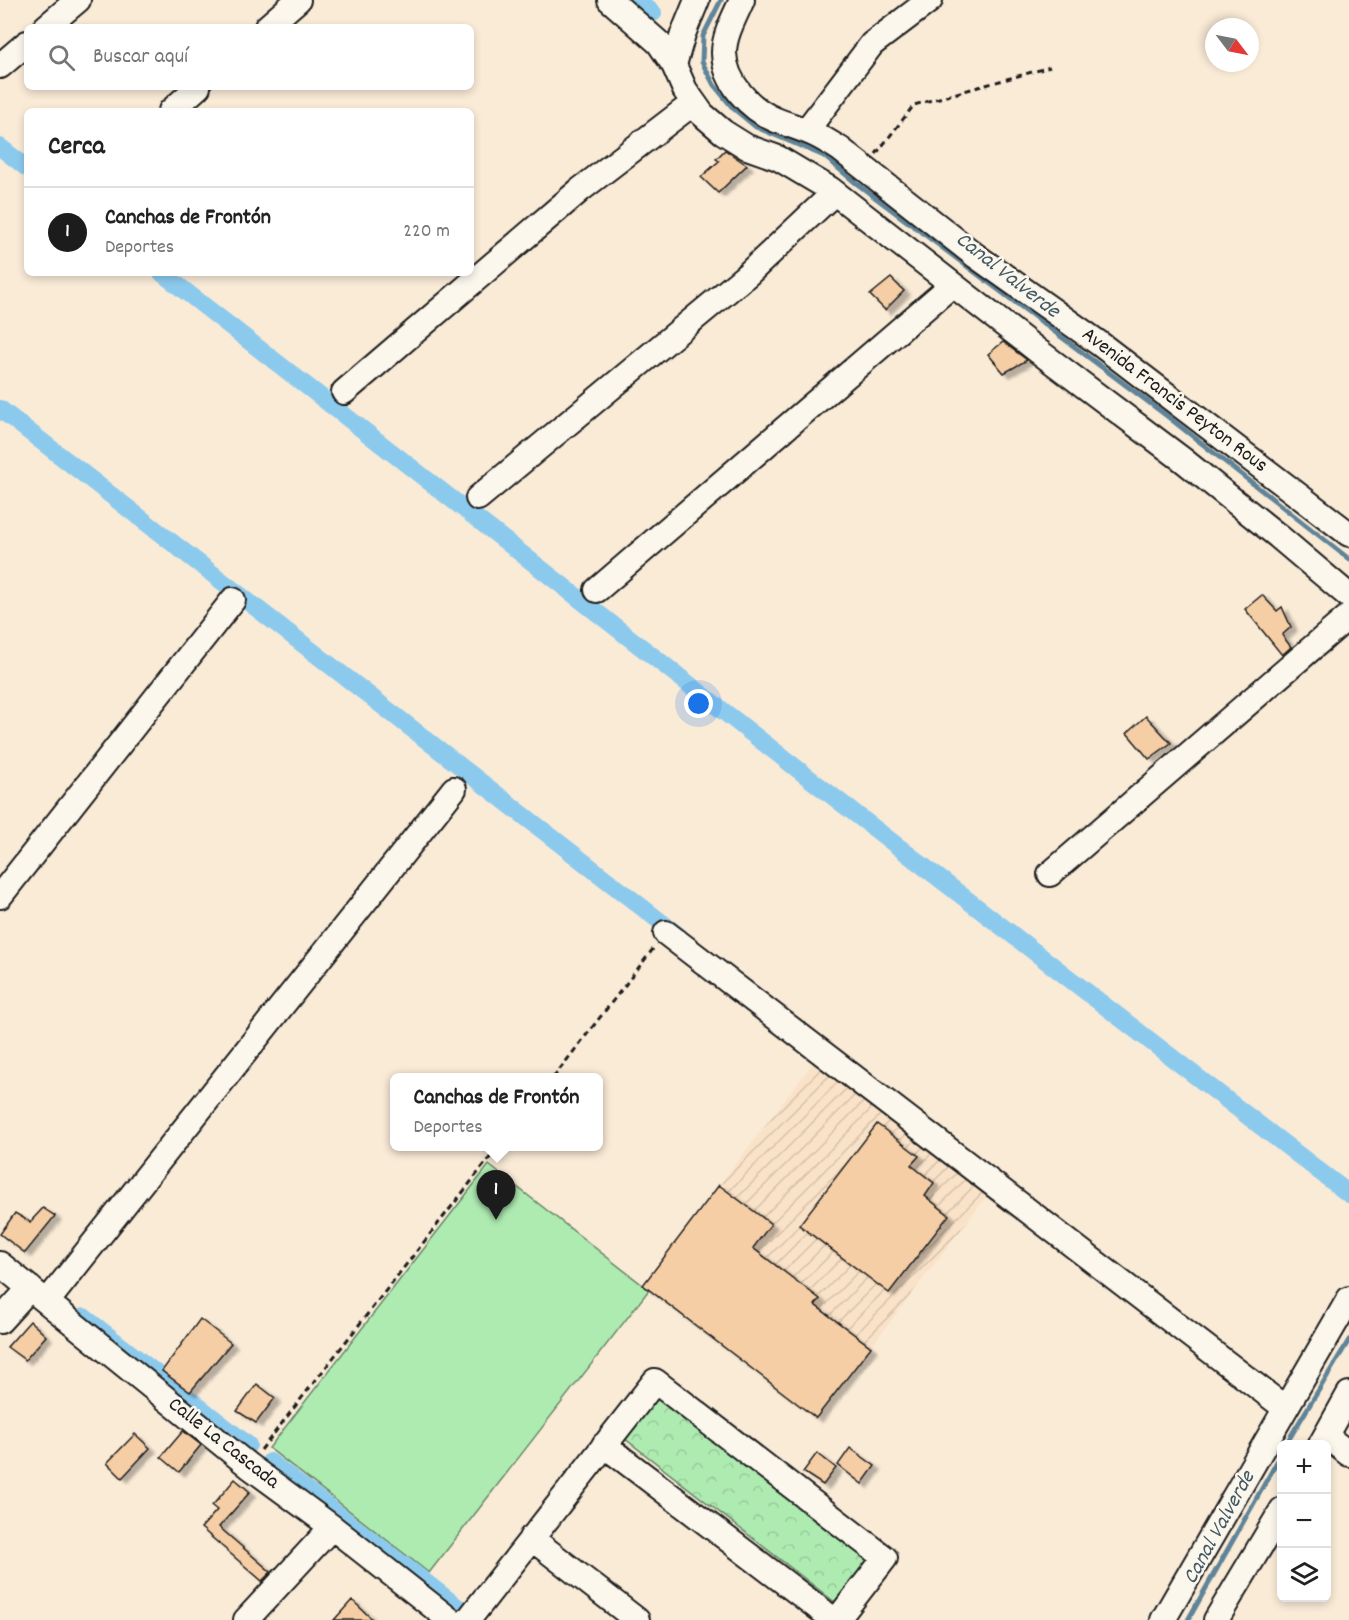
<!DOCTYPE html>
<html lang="es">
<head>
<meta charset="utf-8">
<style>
  :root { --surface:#fff; --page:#f6f6f6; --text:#222; --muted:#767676; --line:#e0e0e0; --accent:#1c1c1c }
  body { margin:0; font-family:Dekko,sans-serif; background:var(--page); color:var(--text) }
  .controls { position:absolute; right:18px; bottom:18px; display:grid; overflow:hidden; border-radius:9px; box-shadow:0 3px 9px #0003 }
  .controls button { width:54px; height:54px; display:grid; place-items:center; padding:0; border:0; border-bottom:2px solid var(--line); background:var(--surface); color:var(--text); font:30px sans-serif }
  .compass { position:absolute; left:1205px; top:18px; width:54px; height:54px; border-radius:50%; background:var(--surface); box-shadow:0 3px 9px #0003; rotate:122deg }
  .you { position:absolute; left:699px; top:704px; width:21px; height:21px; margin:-15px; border:4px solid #fff; border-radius:50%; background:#1a73e8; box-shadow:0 0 0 9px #1a73e833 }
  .badge { display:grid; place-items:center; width:39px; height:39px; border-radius:50%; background:var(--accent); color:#fff; font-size:20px; font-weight:700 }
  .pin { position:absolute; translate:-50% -50px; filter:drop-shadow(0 2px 3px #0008) }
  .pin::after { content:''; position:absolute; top:32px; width:21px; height:18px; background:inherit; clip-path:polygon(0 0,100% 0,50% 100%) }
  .popup { position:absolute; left:390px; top:1073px; width:213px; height:78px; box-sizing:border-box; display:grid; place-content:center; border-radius:9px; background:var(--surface); filter:drop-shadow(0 2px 4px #0005); font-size:20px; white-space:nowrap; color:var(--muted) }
  .popup b { font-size:22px; color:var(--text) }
  .popup::after { content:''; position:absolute; left:50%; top:100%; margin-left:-12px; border:12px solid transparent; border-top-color:var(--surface) }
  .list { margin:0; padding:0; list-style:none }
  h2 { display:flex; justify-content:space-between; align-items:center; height:78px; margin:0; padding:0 24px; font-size:26px }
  h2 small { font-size:20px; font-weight:400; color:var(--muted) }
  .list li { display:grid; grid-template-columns:39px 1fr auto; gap:18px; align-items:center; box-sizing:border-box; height:90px; padding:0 24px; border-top:2px solid var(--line) }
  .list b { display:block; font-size:22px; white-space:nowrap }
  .list p { margin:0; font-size:20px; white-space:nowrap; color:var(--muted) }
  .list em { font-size:20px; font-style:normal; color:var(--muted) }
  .icon { flex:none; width:33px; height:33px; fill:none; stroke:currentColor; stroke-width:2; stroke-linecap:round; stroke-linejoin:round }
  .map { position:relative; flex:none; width:1349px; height:1620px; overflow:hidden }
  .search { position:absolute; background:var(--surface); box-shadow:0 3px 9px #0003; left:24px; top:24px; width:450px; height:66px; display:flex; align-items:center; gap:15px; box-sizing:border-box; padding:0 21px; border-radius:9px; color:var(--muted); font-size:22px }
  .panel { position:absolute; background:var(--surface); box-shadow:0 3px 9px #0003; left:24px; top:108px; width:450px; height:168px; border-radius:9px }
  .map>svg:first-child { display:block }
  .industrial { fill:url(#industrial-furrows) }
  .green { fill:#aeebb1; stroke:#658466; stroke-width:1.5 }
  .park { fill:url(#park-crowns); stroke:#658466; stroke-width:1.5 }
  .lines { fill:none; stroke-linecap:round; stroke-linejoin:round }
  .stream { stroke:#5f8499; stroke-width:5 }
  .canal { stroke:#8ccaed; stroke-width:18 }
  .building { fill:#f6cea6; stroke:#1c1c1c; stroke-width:1.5; filter:url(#shadow) }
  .minor-casing { stroke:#1c1c1c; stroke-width:28 }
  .path { stroke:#1c1c1c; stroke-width:3; stroke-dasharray:6 4.5; stroke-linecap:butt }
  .minor { stroke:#fbf7ec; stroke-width:24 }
  .labels { text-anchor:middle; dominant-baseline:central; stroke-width:5; stroke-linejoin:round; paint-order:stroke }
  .street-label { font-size:21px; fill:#1c1c1c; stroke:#fbf7ec }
  .water-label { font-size:22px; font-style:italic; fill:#435965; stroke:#fbf7ec }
</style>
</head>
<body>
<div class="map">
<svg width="1349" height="1620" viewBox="0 0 1349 1620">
  <defs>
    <pattern id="industrial-furrows" width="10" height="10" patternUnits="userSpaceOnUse" patternTransform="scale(1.5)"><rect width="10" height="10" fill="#f9e2c8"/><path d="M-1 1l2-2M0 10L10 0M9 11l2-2" fill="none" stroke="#d5c1ab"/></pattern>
    <pattern id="park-crowns" width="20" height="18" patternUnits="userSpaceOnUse" patternTransform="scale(1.5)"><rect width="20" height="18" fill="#aeebb1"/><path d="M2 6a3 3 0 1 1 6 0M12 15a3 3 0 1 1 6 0" fill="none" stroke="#95c998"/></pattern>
    <filter id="shadow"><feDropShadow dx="6" dy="4" stdDeviation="1.5" flood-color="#0004"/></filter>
  </defs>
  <rect width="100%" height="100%" fill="#faebd7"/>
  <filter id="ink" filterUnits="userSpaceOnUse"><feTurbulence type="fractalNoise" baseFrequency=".0167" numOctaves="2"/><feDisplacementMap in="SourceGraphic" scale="12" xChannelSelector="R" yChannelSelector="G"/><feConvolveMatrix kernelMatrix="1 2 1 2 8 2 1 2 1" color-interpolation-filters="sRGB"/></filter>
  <g filter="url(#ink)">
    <path class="industrial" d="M816,1059l174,133 -174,226 -173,-133z"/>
    <path class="green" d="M489,1165l160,125 -220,283 -160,-125z"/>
    <path class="park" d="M659,1394l211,165 -34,44 -212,-165z"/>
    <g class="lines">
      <path class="stream" d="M721,0l-18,36 -1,26 12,23 19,23 23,19 68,29 32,27 311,233 182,143
        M1286,1444l63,-104
        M1188,1620l94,-167"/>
      <path class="canal" d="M637,0l16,13
        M0,147l27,21
        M162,273l647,505 540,416
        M0,409l679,527
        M84,1317l164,128
        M270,1462l190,147"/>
    </g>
    <path class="building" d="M725,150l22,15 -29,28 -17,-16 18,-16 -3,-2z
      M891,278l13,13 -19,19 -15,-15z
      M1003,342l24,18 -23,13 -16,-19z
      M1262,595l15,16 5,-4 9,20 -9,8 9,12 -9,8 -37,-46z
      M1146,716l25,27 -22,16 -22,-26z
      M877,1124l42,32 -8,9 23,18 -9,13 24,19 -60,78 -90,-68z
      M719,1185l52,39 -18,24 67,51 -5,6 56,42 -55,71 -173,-133z
      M43,1208l12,8 -30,37 -25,-19 15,-21 15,9z
      M200,1319l31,24 -41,49 -28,-21z
      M30,1321l16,15 -21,24 -18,-13z
      M257,1384l18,14 -19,25 -19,-12z
      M183,1431l18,14 -22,27 -18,-15z
      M135,1434l15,14 -28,30 -15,-15z
      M850,1448l25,18 -13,18 -24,-19z
      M817,1453l19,15 -13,17 -20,-13z
      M235,1479l15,13 -31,35 52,45 -9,9 -61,-53 16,-18 -5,-4z
      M352,1600l21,20h-39z"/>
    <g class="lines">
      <defs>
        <path id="minor" d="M610,0l49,43 15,22 11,25 17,24 21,18 24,15 31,11 52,31 208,162 145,109 95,76 71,60
          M742,0c-7,16 -18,35 -18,53 1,30 26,56 52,67 13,5 27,9 40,15 8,4 16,9 24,14l136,107 124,88 249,190
          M46,27l32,-27
          M267,27l31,-27
          M674,65l9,-31 14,-34
          M0,66l27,-23
          M171,111l27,-24
          M806,131l66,-87 58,-44
          M344,392l236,-202 103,-79 12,-6
          M478,498l270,-224 86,-81
          M597,590l355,-305
          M1050,874l299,-258
          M0,896l233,-296
          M666,933l619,475
          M0,1264l249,202 83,61 118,93
          M47,1302l407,-513
          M0,1321l30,-33
          M1326,1436l23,18
          M1321,1444l28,-50
          M604,1445l230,175
          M531,1538l106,82
          M246,1620l86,-93
          M468,1620l187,-239 230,177 -48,62
          M1163,1620l186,-321
          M1216,1620l66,-110"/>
      </defs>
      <use href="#minor" class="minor-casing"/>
      <path class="path" d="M876,154l38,-49 136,-38
        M553,1078l100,-129
        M261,1450l238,-304"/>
      <use href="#minor" class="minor"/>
    </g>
  </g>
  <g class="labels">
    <g class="street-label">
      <text transform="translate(1174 401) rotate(37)">Avenida Francis Peyton Rous</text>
      <text transform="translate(223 1444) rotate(38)">Calle La Cascada</text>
    </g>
    <g class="water-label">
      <text transform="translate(1007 276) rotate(38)">Canal Valverde</text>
      <text transform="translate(1220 1528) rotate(-61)">Canal Valverde</text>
    </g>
  </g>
</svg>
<div class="controls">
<button>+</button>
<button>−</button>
<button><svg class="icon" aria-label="layers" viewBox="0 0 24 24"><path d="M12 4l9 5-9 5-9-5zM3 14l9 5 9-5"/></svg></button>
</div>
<svg class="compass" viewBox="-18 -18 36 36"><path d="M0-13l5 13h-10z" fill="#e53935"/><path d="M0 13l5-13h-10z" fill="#767676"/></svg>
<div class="you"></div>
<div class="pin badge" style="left:496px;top:1220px">1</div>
<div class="popup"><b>Canchas de Frontón</b>Deportes</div>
<div class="search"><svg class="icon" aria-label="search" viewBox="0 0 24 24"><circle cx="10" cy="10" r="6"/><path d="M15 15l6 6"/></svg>Buscar aquí</div>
<section class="panel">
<h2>Cerca<small></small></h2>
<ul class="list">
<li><span class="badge">1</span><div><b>Canchas de Frontón</b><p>Deportes</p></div><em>220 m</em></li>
</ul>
</section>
</div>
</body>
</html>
